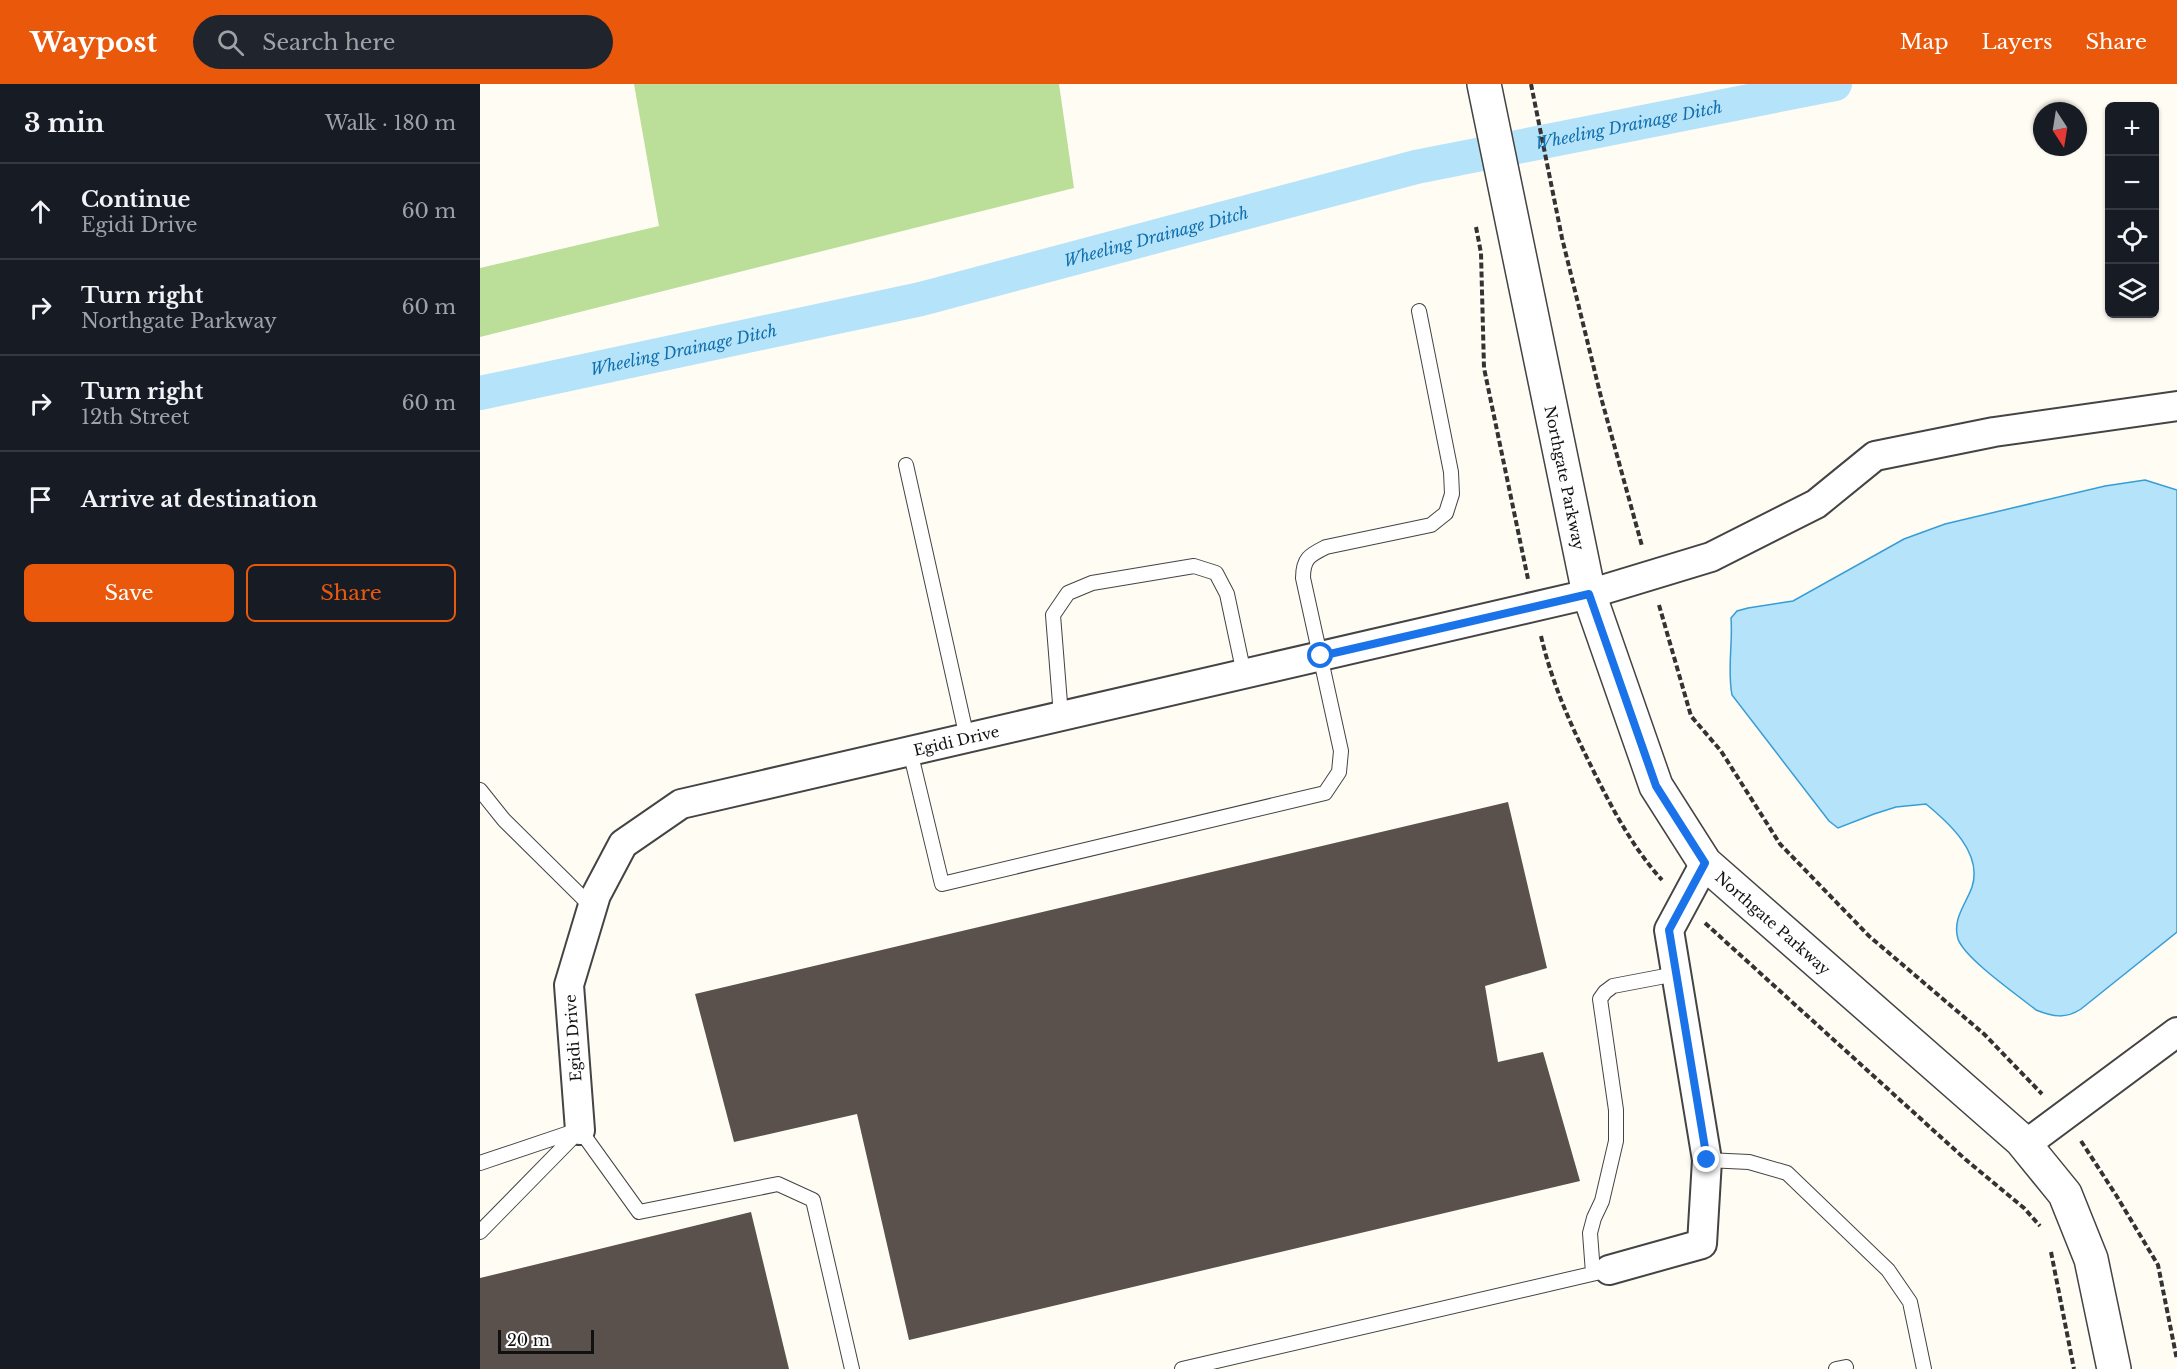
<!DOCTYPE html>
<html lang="en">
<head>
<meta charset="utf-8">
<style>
  :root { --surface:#171b24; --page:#20242c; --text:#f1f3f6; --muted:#9ea1a6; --line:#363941; --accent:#ea580c }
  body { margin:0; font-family:"Libre Baskerville",serif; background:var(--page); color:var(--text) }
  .controls { position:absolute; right:18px; top:18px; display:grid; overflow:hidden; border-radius:9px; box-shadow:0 2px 4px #0004 }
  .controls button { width:54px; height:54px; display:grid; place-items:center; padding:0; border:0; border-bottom:2px solid var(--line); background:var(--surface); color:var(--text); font:30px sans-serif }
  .compass { position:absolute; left:1553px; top:18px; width:54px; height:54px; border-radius:50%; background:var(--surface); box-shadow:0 2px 4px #0004; rotate:168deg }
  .scale { position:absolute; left:18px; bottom:15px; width:96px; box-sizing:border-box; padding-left:6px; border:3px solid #111; border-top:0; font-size:16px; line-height:21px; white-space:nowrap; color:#111; -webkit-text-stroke:4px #fff; paint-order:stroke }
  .stop { position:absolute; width:18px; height:18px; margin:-14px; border:4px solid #1a73e8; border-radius:50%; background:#fff }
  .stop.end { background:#1a73e8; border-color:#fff; box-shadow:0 2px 6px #0008 }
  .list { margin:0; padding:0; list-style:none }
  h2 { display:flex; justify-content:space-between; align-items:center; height:78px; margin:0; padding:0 24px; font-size:26px }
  h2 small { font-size:20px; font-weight:400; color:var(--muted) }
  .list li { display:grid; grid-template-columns:39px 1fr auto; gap:18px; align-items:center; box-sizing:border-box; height:96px; padding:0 24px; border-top:2px solid var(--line) }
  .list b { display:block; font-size:22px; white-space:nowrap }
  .list p { margin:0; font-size:20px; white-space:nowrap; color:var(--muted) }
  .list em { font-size:20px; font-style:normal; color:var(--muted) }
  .actions { display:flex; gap:12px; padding:18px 24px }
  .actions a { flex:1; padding:14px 0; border:2px solid var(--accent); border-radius:9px; text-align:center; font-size:21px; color:var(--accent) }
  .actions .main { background:var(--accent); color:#fff }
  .icon { flex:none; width:33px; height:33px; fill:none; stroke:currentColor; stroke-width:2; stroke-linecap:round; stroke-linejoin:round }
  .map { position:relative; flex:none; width:1697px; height:1285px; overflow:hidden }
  header { display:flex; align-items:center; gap:36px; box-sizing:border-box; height:84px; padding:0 30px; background:var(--accent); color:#fff }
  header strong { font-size:28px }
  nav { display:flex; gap:33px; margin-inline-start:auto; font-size:21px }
  .search { width:420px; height:54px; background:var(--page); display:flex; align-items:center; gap:15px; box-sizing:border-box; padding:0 21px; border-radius:33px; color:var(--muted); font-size:22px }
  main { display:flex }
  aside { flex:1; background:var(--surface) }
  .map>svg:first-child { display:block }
  .forest { fill:#bbdf98 }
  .water { fill:#b5e3fa; stroke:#379dd6; stroke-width:1.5 }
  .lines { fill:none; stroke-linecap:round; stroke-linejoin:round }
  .canal { stroke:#b5e3fa; stroke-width:34 }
  .building { fill:#5a514c }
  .service-casing { stroke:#444; stroke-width:16 }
  .minor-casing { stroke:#444; stroke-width:32 }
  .tertiary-casing { stroke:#444; stroke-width:36 }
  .path { stroke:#333; stroke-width:4; stroke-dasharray:6 3; stroke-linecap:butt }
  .service { stroke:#fff; stroke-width:14 }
  .minor { stroke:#fff; stroke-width:28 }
  .tertiary { stroke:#fff; stroke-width:33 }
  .route { stroke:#1a73e8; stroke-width:8 }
  .labels { text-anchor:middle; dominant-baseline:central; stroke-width:6; stroke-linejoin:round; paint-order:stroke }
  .street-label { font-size:15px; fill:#111; stroke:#fff }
  .water-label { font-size:16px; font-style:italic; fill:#106eac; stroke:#fff }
</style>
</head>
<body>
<header>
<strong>Waypost</strong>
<div class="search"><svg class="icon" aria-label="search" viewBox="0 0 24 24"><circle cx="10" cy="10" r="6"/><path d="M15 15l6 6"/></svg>Search here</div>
<nav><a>Map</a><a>Layers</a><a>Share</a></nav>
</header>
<main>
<aside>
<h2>3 min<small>Walk · 180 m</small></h2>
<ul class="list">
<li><svg class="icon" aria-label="ahead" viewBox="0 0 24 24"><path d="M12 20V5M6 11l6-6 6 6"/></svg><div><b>Continue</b><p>Egidi Drive</p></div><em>60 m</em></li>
<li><svg class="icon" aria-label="right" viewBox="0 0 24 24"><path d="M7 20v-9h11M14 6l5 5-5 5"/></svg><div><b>Turn right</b><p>Northgate Parkway</p></div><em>60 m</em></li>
<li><svg class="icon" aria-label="right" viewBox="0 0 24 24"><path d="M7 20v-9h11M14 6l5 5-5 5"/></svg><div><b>Turn right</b><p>12th Street</p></div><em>60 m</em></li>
<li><svg class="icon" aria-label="arrive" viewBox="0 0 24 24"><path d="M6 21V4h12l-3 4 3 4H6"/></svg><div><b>Arrive at destination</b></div></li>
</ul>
<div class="actions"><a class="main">Save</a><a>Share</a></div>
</aside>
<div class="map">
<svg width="1697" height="1285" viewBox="0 0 1697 1285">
  <rect width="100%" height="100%" fill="#fffcf4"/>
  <path class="forest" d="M154,0h425l15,104 -594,149v-69l179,-42z"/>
  <path class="water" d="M1665,396l32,10v442l-96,77c-15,10 -28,8 -45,1 -17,-14 -71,-51 -78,-71 -6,-20 8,-35 14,-52 11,-34 -23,-64 -46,-83l-30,3 -22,7 -36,14 -9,-7 -97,-126c-5,-26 1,-51 -1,-77l6,-7 11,-3 45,-7 111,-62 41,-15 160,-38z"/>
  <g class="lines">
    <path class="canal" id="s1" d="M0,309l441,-94 495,-132 419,-83"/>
  </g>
  <path class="building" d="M1028,718l39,166 -62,18 13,76 45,-10 37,129 -671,159 -52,-226 -123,28 -39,-148z
    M271,1128l38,157h-309v-91z"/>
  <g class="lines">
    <defs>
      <path id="service" d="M426,381l61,273
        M581,632l-8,-101 15,-22 24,-10 102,-17 22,7 11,21 17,80
        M430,667l32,133 383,-91 14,-21 2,-21 -38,-173c0,-20 7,-23 23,-31l105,-22 15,-12 6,-19 -1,-22 -32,-161
        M0,706l24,30 88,87
        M100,1046l59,82 139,-28 35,16 39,169
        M1227,1076l42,2 38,11 101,97 22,32 14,67
        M0,1079l95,-32
        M0,1148l100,-102
        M1113,1189l-3,-40 4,-15 8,-17 14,-60v-31l-16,-111 5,-7 8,-6 63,-12
        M702,1285l427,-99
        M1356,1285l10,-2"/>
      <g id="minor">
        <path id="s2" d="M100,1046l-11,-145 27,-90 27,-51 58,-40 908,-210 122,-37 105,-53 59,-48 119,-24 183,-26"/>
        <path d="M1545,1061l152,-113"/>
        <path d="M1129,1186l93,-26 5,-84 -38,-230 36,-67"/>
      </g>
      <g id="tertiary">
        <path id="s3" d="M1004,0l105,510 67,192 49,77 316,277 44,54 26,65 23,110"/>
      </g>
    </defs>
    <use href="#service" class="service-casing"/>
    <use href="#minor" class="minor-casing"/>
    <use href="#tertiary" class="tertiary-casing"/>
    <path class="path" d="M1051,0l31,154 40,163 40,145
      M996,143l5,26 3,115 44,211
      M1179,521l32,111 30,35 59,93 89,92 115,98 58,60
      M1061,552c11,48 31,92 53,136 19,38 39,76 68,108
      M1225,839l260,236 59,49 16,18
      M1601,1057l35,54 42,70 19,95
      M1571,1168l23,117"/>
    <use href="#service" class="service"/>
    <use href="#minor" class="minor"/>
    <use href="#tertiary" class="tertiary"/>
  </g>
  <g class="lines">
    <path class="route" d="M841,572l268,-62 67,192 49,77 -36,67 38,230"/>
  </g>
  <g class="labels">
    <g class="street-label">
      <text stroke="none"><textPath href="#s3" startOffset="402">Northgate Parkway</textPath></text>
      <text stroke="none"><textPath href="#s2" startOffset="650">Egidi Drive</textPath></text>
      <text stroke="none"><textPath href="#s3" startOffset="906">Northgate Parkway</textPath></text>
      <text transform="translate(93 954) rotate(-94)">Egidi Drive</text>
    </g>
    <g class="water-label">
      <text stroke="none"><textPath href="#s1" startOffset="1180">Wheeling Drainage Ditch</textPath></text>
      <text stroke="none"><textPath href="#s1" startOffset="694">Wheeling Drainage Ditch</textPath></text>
      <text stroke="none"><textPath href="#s1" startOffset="208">Wheeling Drainage Ditch</textPath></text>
    </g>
  </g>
</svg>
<div class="controls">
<button>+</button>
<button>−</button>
<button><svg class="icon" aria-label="locate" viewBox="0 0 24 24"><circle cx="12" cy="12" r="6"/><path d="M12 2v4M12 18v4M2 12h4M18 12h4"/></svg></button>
<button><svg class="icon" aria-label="layers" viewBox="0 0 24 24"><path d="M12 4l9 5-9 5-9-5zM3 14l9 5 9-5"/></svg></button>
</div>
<svg class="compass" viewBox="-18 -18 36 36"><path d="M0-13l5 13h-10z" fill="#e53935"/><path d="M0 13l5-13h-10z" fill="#9ea1a6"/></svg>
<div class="scale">20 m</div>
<div class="stop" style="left:841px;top:572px"></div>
<div class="stop end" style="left:1227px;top:1076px"></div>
</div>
</main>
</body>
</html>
